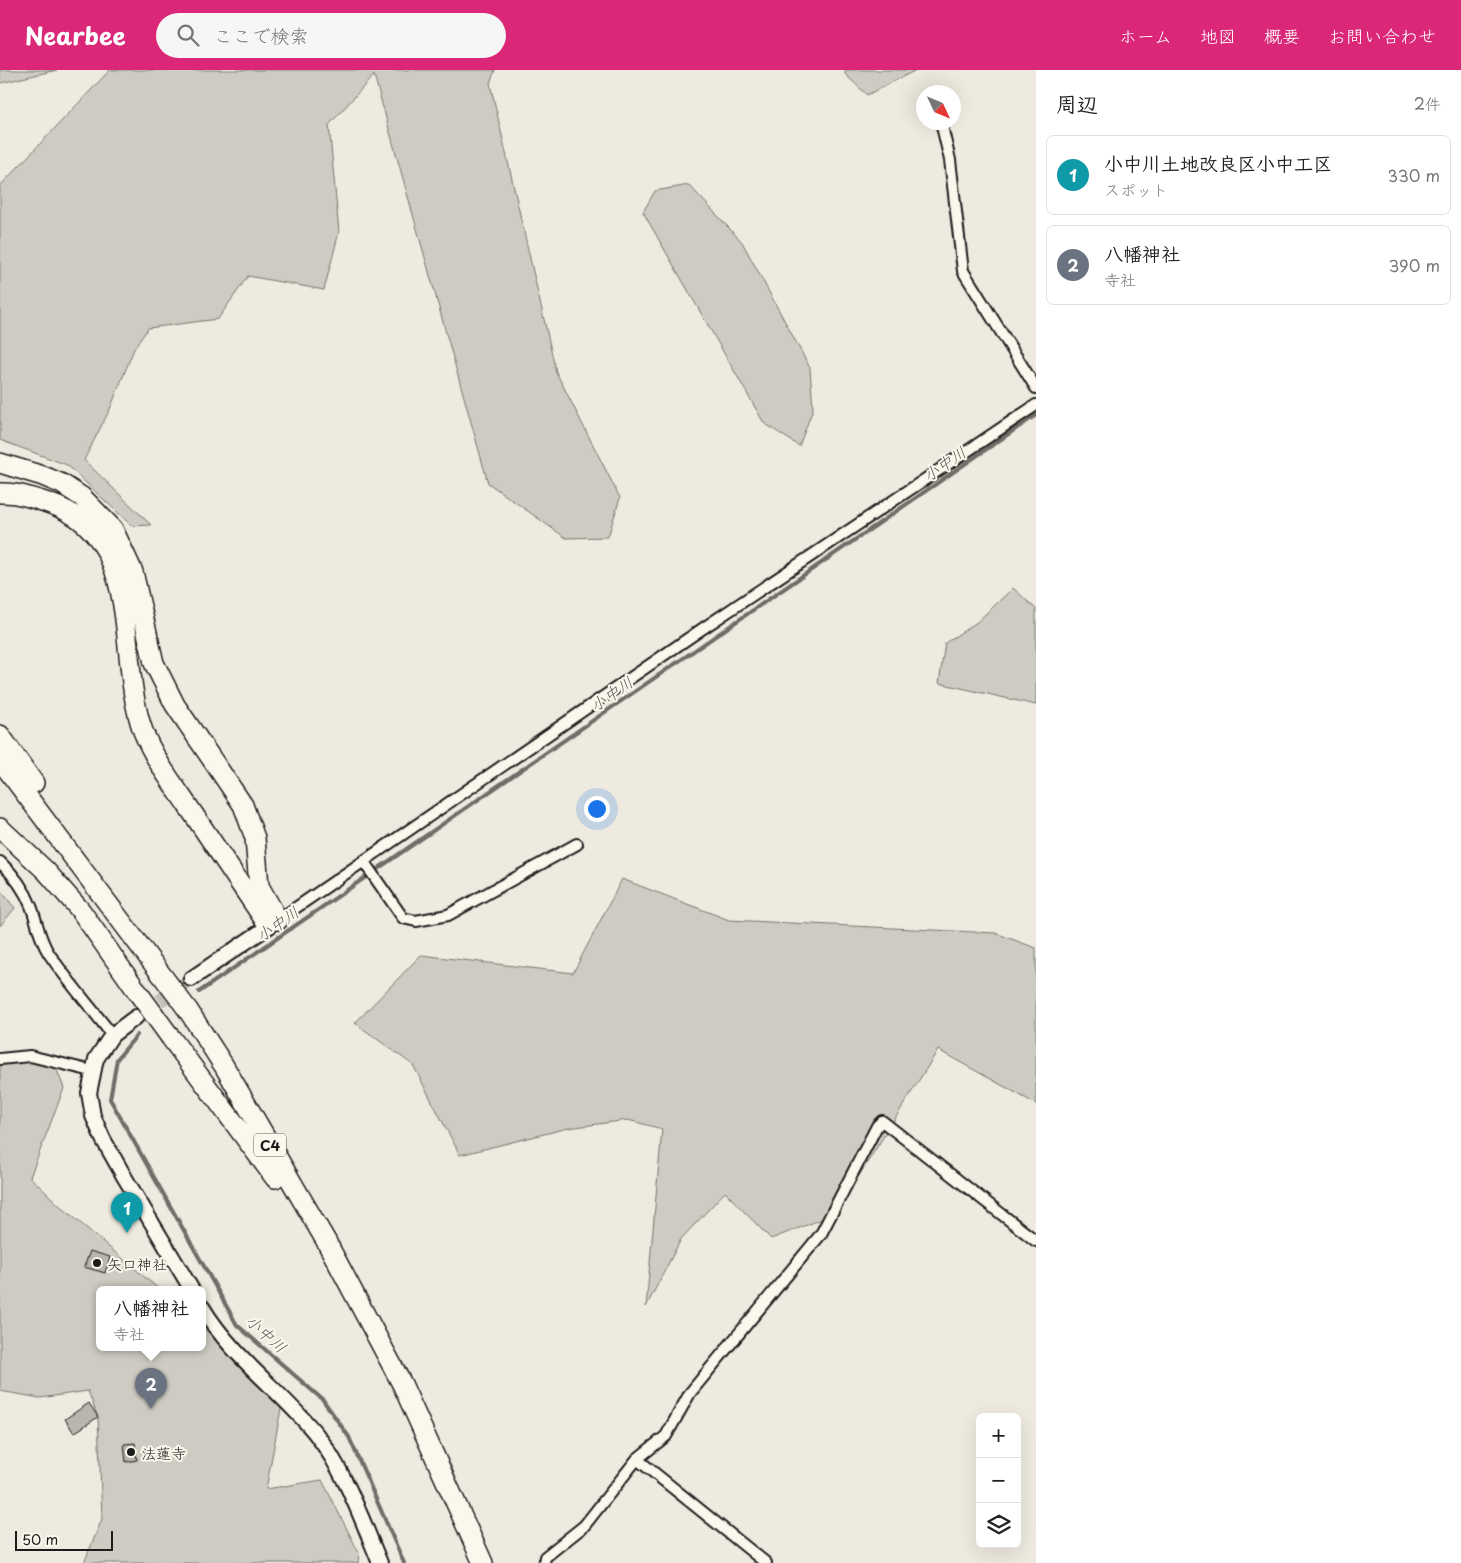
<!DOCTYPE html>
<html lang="ja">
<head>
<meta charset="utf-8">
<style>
  :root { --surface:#fff; --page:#f6f6f6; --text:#222; --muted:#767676; --line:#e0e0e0; --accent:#db2777 }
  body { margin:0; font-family:"Playpen Sans","Klee One",sans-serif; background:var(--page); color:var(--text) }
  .controls { position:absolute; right:15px; bottom:15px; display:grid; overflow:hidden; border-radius:8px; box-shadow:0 5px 20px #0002 }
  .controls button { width:45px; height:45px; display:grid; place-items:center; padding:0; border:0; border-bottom:1px solid var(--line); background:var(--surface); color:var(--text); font:25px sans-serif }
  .compass { position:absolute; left:916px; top:15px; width:45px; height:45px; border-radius:50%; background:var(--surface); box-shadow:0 5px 20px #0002; rotate:134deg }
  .scale { position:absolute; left:15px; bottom:12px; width:98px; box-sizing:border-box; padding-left:5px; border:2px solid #1c1c1c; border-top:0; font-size:14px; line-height:18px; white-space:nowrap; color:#1c1c1c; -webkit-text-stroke:4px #fbf7ec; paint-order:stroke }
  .you { position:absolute; left:596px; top:738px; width:18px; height:18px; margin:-12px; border:4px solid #fff; border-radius:50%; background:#1a73e8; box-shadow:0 0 0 8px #1a73e833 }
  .badge { display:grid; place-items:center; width:32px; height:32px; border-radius:50%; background:var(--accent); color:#fff; font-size:16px; font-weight:700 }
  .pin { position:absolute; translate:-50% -41px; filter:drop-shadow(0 1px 2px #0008) }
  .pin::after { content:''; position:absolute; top:26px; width:18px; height:15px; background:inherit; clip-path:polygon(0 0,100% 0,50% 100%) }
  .popup { position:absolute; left:96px; top:1216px; width:110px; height:65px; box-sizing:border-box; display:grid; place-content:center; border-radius:8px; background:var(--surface); filter:drop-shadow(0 1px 4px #0005); font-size:16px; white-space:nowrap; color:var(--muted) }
  .popup b { font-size:19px; color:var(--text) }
  .popup::after { content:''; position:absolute; left:50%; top:100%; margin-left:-10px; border:10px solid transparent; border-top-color:var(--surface) }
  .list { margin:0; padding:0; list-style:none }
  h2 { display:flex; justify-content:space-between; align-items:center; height:65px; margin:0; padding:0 20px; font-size:21px }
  h2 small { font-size:16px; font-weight:400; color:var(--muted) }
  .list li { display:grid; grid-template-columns:32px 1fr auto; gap:15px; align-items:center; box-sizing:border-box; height:80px; margin:0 10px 10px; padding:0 10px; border:1px solid var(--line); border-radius:8px }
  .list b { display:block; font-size:19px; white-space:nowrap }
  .list p { margin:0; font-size:16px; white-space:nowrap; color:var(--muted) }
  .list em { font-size:16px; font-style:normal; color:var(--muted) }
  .icon { flex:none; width:28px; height:28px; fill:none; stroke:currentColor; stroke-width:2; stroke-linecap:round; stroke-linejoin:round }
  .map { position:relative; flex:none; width:1036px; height:1493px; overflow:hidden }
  header { display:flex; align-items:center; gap:30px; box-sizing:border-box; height:70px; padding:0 25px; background:var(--accent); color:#fff }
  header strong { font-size:24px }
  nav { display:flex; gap:28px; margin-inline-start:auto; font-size:18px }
  .search { width:350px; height:45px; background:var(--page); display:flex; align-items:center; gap:12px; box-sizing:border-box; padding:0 18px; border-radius:28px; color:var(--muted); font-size:19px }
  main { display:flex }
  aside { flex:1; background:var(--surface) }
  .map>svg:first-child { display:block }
  .green { fill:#ceccc2; stroke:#75746f }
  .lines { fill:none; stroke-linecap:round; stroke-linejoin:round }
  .stream { stroke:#6f6d69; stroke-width:4 }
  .building { fill:#b9b6af; stroke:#1c1c1c }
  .secondary-tunnel { stroke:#c4c1b8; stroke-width:14; stroke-dasharray:14 7; stroke-linecap:butt }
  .street-casing { stroke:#1c1c1c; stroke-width:14 }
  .secondary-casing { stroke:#1c1c1c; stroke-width:18 }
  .highway-casing { stroke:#1c1c1c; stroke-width:22 }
  .street { stroke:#fbf7ec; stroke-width:10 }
  .secondary { stroke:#fbf7ec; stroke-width:14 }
  .highway { stroke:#fbf7ec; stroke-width:19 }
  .highway-bridge-casing { stroke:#1c1c1c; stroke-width:22; stroke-linecap:butt }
  .highway-bridge { stroke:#fbf7ec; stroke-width:19 }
  .poi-dot { fill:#1c1c1c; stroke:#fbf7ec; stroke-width:2 }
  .labels { text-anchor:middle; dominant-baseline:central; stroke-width:4; stroke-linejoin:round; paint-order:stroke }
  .shield { fill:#fbf7ec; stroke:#5f5e5a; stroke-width:1 }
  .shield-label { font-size:14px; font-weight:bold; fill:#1c1c1c }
  .poi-label { font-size:15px; fill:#1c1c1c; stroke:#fbf7ec; text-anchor:start }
  .water-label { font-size:16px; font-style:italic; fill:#5a5956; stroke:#fbf7ec }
</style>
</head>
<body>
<header>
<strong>Nearbee</strong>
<div class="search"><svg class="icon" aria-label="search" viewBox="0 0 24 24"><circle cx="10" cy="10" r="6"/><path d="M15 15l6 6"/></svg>ここで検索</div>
<nav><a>ホーム</a><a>地図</a><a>概要</a><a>お問い合わせ</a></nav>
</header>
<main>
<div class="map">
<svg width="1036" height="1493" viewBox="0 0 1036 1493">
  <rect width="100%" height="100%" fill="#eeeadf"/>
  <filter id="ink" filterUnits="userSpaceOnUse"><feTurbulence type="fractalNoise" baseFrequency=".02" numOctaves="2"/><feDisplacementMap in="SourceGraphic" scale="10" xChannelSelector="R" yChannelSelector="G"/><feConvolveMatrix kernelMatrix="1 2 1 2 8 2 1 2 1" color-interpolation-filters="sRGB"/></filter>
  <g filter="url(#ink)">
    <path class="green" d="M0,0h57l-57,13z
      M110,0h385l-5,13 66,289 64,126 -12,39 -42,1 -78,-55 -114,-408 -45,50 10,107 -15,58 -76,-14 -30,43 -70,9 -14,21 -24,60 -26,51 67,65 -19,1 -65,-61 -67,-25v-254z
      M845,0h71l-49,25 -22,-21z
      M689,115l53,57 68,126 3,41 -14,37 -35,-23 -121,-211 12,-21z
      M1013,518l23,21v96l-97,-22 6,-40 32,-21z
      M622,809l107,41 266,13 41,15v156l-98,-54 -103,164 -64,25 -46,-47 -44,47 -35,68 16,-178 -34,-9 -60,8 -108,27 -47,-90 -58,-42 66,-68 152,18z
      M0,820l15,18 -15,18z
      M53,990l11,28 -34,89 28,27 102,86h-60v58h102v-21l81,71 -17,91 56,-9 37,73 -1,10h-274l18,-44 -4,-102 -10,-26 -48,7 -40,-7v-326z"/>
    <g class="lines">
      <path class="stream" d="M199,922l837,-577
        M137,965l-20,24 -7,40 127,226 86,75 26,37 55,126"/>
    </g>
    <path class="building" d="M90,1181l20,6 -5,16 -21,-6z
      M89,1333l9,14 -24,16 -9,-14z
      M135,1373l2,17 -11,2 -2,-18z"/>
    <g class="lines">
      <path class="secondary-tunnel" d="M142,943l49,-34"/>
      <defs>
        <path id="street" d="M941,52l9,38 13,111 73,117
          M0,792c14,13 24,26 31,44 6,15 8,32 17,46 19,29 43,55 64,83
          M364,792l39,56 13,3 32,-6 129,-71
          M278,850l421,-289 337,-226
          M0,989l30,-3 62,15
          M637,1389l129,104
          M544,1493l1,-6 39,-31 53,-67 29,-23 24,-43 131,-159 56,-108 5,-5 154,120"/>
        <path id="secondary" d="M191,909l87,-59
          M136,947l-24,18 -16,24 -7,34 4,23 10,23 22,39 67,112
          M202,1237c30,50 78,83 114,127 29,37 46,86 64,129"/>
        <path id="highway" d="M0,393l43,13 19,8 20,13 31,32 20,43 21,91 21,42 68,100 12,33 4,48 19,34
          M0,423c16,-1 33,5 48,10 99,32 67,152 95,228 11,28 30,53 47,78 25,37 50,74 74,110
          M0,665l34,48
          M0,690l188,250 36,56 102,175 76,143 81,179
          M0,758l46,43 35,40 58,83
          M171,968l104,140"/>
      </defs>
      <use href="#street" class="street-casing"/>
      <use href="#secondary" class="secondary-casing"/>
      <use href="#highway" class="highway-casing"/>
      <use href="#street" class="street"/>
      <use href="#secondary" class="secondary"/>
      <use href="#highway" class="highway"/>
      <defs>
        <path id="highway-bridge" d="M139,924l32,44"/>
      </defs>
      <use href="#highway-bridge" class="highway-bridge-casing"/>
      <use href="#highway-bridge" class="highway-bridge"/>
    </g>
  </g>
  <g class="poi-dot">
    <circle cx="97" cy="1193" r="5"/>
    <circle cx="131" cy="1382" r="5"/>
  </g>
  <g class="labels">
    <rect class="shield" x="254" y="1063.5" width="32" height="23" rx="4"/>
    <g class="shield-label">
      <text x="270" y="1075">C4</text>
    </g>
    <g class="poi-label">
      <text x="107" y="1193">矢口神社</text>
      <text x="141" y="1382">法蓮寺</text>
    </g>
    <g class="water-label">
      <text transform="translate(944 393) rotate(-35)">小中川</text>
      <text transform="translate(611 623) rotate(-35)">小中川</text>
      <text transform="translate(277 853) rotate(-35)">小中川</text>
      <text transform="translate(267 1263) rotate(42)">小中川</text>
    </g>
  </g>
</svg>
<div class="controls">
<button>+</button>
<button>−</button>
<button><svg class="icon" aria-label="layers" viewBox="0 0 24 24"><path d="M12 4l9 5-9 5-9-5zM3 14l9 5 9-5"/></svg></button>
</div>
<svg class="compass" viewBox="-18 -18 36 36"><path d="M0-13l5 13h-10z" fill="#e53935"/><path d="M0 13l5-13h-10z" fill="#767676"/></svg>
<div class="scale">50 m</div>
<div class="you"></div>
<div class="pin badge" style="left:127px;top:1163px;background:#0f9aa8">1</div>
<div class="pin badge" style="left:151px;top:1339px;background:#6b7280">2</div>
<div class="popup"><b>八幡神社</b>寺社</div>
</div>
<aside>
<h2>周辺<small>2件</small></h2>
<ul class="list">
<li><span class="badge" style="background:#0f9aa8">1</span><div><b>小中川土地改良区小中工区</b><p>スポット</p></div><em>330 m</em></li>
<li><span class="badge" style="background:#6b7280">2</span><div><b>八幡神社</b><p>寺社</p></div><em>390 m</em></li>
</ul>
</aside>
</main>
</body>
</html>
